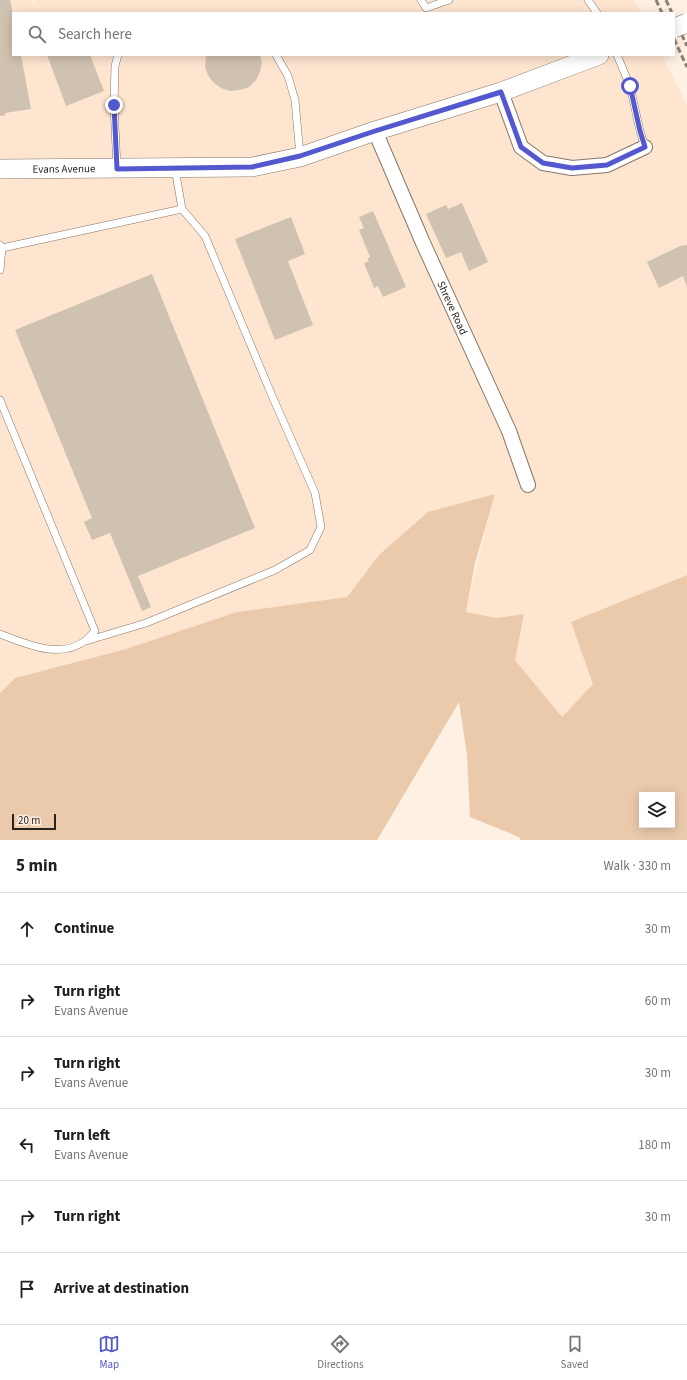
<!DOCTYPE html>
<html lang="en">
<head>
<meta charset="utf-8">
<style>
  :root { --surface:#fff; --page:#f6f6f6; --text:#202124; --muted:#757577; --line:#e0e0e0; --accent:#5458ce }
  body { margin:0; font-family:"Source Sans 3",sans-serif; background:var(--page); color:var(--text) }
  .controls { position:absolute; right:12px; bottom:12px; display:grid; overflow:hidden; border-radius:0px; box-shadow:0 2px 10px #0003 }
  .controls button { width:36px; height:36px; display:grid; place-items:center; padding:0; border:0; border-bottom:1px solid var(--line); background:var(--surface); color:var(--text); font:20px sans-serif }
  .scale { position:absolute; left:12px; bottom:10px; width:44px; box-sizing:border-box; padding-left:4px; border:2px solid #29231d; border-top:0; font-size:11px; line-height:14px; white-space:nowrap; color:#29231d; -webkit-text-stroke:3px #fef0e2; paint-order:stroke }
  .stop { position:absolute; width:12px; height:12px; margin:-9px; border:3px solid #5458ce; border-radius:50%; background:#fff }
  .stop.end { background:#5458ce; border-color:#fff; box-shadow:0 1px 4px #0008 }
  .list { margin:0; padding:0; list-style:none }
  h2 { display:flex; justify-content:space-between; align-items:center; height:52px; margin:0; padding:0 16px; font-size:17px }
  h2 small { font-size:13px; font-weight:400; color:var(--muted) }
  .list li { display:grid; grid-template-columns:26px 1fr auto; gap:12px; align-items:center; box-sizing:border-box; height:72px; padding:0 16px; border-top:1px solid var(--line) }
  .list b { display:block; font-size:15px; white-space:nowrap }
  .list p { margin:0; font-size:13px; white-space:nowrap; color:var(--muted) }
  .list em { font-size:13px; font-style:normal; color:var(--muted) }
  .icon { flex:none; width:22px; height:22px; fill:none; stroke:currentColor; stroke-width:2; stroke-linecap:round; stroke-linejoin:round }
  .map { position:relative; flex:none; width:687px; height:840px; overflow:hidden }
  .search { position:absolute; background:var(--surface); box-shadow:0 2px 10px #0003; left:12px; right:12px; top:12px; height:44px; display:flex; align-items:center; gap:10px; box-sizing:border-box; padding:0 14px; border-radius:0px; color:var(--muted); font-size:15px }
  .sheet { height:484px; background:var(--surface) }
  nav { display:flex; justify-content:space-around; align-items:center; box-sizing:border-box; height:56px; border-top:1px solid var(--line); background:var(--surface); font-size:11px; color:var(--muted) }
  nav a { display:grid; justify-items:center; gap:2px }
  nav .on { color:var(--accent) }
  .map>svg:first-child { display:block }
  .built { fill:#fde5cf }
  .green { fill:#eacaab; fill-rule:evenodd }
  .building { fill:#d0c2b0 }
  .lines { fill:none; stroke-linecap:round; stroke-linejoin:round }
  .lane-casing { stroke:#867667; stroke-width:8 }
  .street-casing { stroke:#867667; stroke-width:16 }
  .secondary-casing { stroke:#867667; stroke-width:20 }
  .lane { stroke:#fff; stroke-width:7 }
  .street { stroke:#fff; stroke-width:14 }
  .secondary { stroke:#fff; stroke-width:19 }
  .rail { stroke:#8a8177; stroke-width:3; stroke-dasharray:6 3; stroke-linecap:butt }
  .secondary-bridge-casing { stroke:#867667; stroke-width:20; stroke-linecap:butt }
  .secondary-bridge { stroke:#fff; stroke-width:19 }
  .route { stroke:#5458ce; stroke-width:5 }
  .labels { text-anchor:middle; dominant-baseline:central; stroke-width:3; stroke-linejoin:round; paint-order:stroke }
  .street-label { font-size:11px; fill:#29231d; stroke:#fef0e2 }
</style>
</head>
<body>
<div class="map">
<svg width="687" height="840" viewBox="0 0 687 840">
  <rect width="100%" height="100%" fill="#fef0e2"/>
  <path class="built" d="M0,0h32l2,4 1,-4h599l7,13h-628v42h649l25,50v470l-14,5 -80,104 -31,33 -47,-57 9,-46 -28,4 -30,-6 28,-118 -115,61 -32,42 -110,15 -111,37 -111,29 -15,15z"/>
  <path class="green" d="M495,494l-20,69 -9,49 30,6 28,-4 -9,46 47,57 31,-33 -22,-62 116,-47v265h-166l-2,-3 -49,-20 -3,-62 -8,-53 -82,138h-377v-147l15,-15 111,-29 111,-37 110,-15 32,-42 49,-43zM642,795h30v30h-30z"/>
  <path class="building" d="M0,0h10l3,13v42h8l10,54 -26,4 1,2 -6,1z
    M47,55h43l14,36 -38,15z
    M206,55h54l2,7 -2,10 -4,8 -7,7 -9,3 -10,1 -9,-3 -8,-6 -5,-7 -3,-8z
    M462,203l26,59 -19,9 -8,-19 -15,6 -20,-44 20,-9 2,4z
    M373,211l33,76 -23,10 -5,-11 -4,2 -10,-25 5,-2 -2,-2 3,-2 -11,-27 5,-2 -5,-11z
    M291,217l14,37 -17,7 25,64 -38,15 -40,-101z
    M687,245v42l-4,-11 -24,12 -12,-26 33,-16z
    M152,274l103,254 -117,48 13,31 -9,4 -32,-78 -18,7 -8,-18 8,-4 -77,-188z"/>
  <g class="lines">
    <defs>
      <path id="lane" d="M421,0l5,8 23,-8
        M588,0l9,13
        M276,55l12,21 7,24 5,56
        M617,55l13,31 10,45 5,16
        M117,168l-3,-63 1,-39 3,-11
        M0,245l2,3 180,-39 -7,-41
        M0,270l2,-22
        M0,400l95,231c-3,3 -6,6 -9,9 -25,20 -60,4 -86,-6
        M86,641l60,-18 129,-53 35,-20 11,-23 -6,-34 -42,-95 -68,-162 -23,-27"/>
      <g id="street">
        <path d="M501,92l20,55 22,16 29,5 35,-3 38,-18"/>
        <path id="s1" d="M375,131l48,112 86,188 19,54"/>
      </g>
      <g id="secondary">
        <path id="s2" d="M0,169l252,-2 48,-10 75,-26 126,-39 98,-37"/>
      </g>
    </defs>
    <use href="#lane" class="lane-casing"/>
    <use href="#street" class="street-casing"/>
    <use href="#secondary" class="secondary-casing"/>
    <use href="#lane" class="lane"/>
    <use href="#street" class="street"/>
    <use href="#secondary" class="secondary"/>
    <path class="rail" d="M656,0l6,13
      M666,0l6,13
      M674,18l13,28
      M674,39l13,28"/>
    <defs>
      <path id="secondary-bridge" d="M674,28l13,-5"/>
    </defs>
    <use href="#secondary-bridge" class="secondary-bridge-casing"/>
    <use href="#secondary-bridge" class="secondary-bridge"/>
  </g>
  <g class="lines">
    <path class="route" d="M114,105l3,64 135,-2 48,-11 75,-25 126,-39 20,55 22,16 29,5 35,-3 38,-18 -5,-16 -10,-45"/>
  </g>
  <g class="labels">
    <g class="street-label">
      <text stroke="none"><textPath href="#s2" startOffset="64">Evans Avenue</textPath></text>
      <text stroke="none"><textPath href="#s1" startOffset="193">Shreve Road</textPath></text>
    </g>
  </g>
</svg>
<div class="controls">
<button><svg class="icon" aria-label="layers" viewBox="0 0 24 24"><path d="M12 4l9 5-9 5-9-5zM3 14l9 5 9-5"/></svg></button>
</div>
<div class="scale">20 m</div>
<div class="stop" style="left:630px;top:86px"></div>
<div class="stop end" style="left:114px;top:105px"></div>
<div class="search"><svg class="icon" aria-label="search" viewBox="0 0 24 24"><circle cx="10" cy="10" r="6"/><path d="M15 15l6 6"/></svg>Search here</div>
</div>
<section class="sheet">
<h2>5 min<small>Walk · 330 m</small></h2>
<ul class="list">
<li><svg class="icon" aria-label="ahead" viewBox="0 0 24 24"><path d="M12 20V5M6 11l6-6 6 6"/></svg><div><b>Continue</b></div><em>30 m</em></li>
<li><svg class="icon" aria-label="right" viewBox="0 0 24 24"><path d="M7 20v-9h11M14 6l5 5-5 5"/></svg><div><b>Turn right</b><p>Evans Avenue</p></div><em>60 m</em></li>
<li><svg class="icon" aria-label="right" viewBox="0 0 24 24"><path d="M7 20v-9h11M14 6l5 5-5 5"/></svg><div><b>Turn right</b><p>Evans Avenue</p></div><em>30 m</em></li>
<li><svg class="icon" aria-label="left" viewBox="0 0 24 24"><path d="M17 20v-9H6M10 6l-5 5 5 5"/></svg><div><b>Turn left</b><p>Evans Avenue</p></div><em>180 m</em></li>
<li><svg class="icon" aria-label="right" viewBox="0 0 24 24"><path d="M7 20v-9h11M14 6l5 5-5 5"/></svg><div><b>Turn right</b></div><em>30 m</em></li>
<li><svg class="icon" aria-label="arrive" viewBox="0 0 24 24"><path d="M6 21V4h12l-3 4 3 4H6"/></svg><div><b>Arrive at destination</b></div></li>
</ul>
</section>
<nav>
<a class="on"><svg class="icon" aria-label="map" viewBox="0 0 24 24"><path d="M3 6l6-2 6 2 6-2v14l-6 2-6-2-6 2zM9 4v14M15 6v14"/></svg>Map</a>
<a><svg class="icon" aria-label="directions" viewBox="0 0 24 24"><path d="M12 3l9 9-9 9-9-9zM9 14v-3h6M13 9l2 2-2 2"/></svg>Directions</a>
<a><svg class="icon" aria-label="saved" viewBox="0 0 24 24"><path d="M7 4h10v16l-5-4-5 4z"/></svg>Saved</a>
</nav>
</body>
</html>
